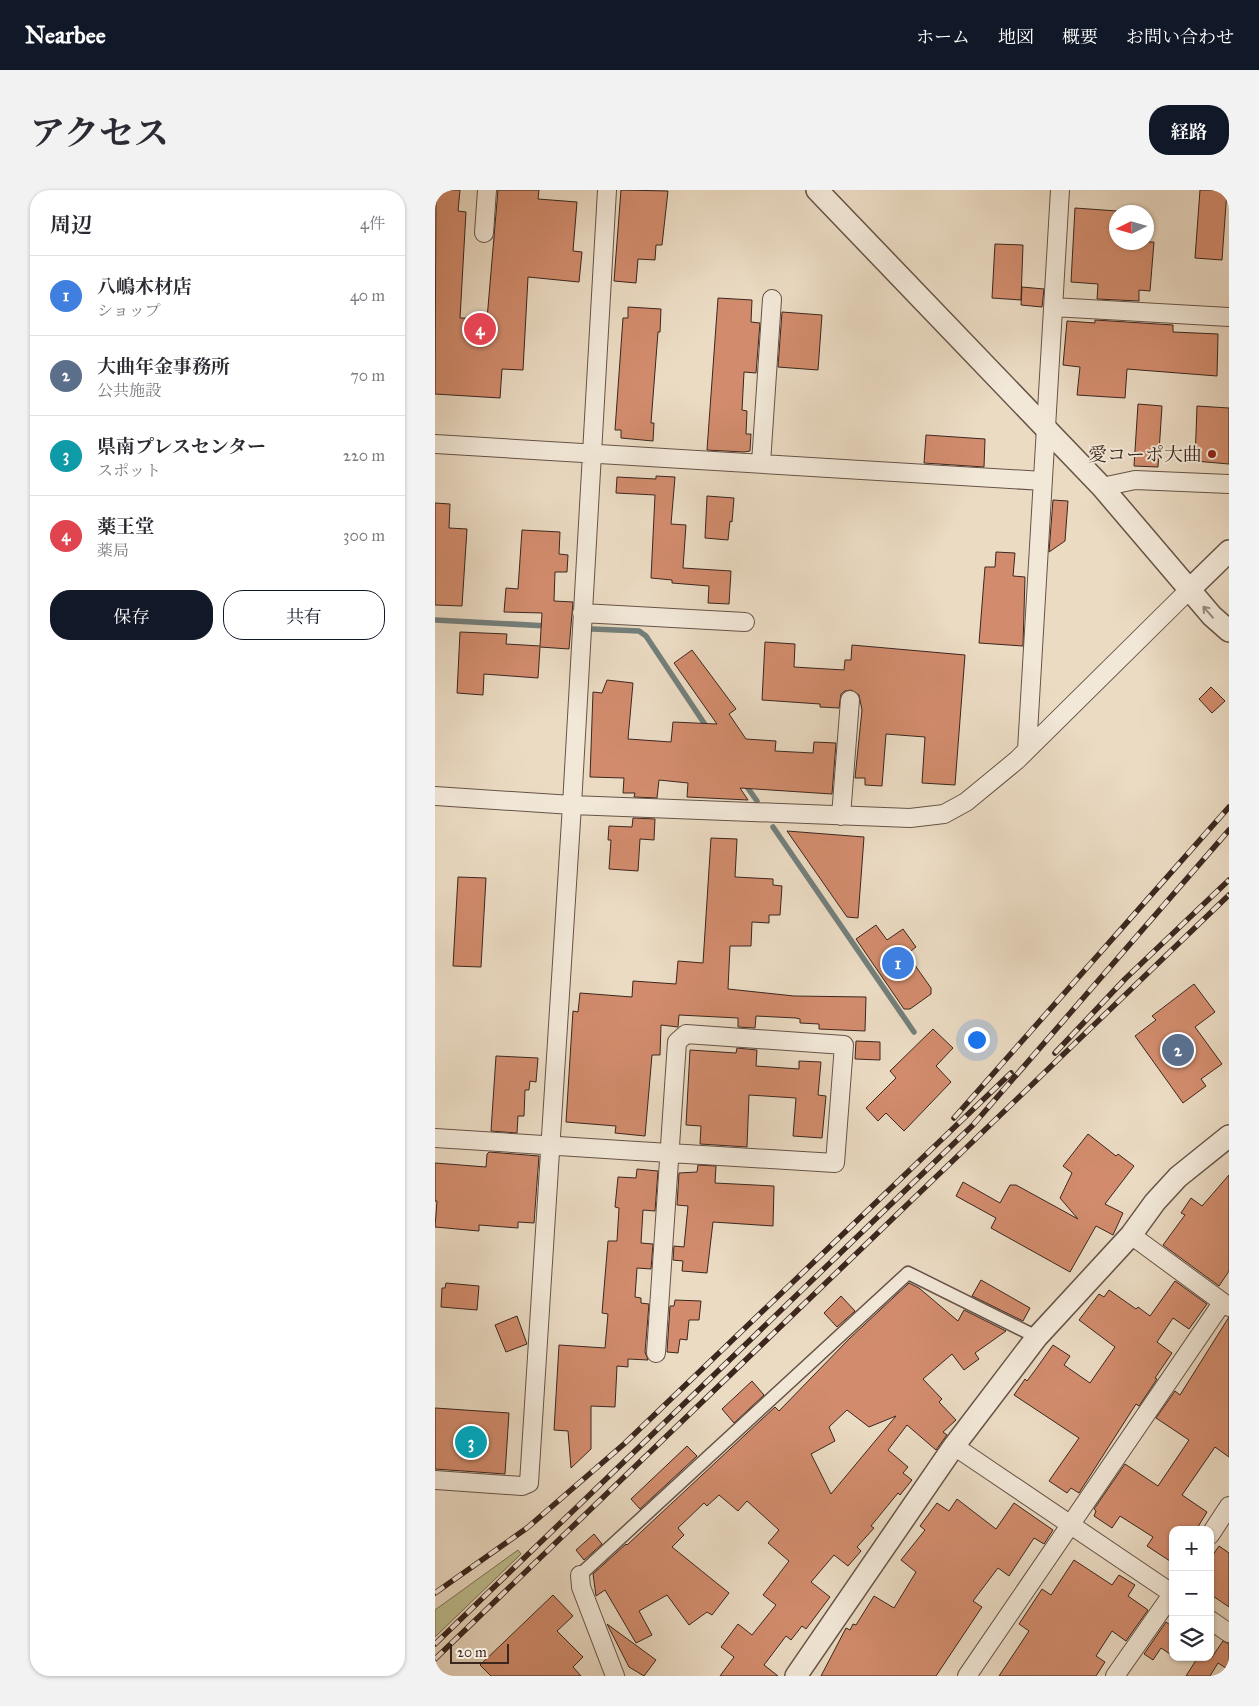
<!DOCTYPE html>
<html lang="ja">
<head>
<meta charset="utf-8">
<style>
  :root { --surface:#fff; --page:#f2f2f3; --text:#2b2b33; --muted:#7c7c81; --line:#e1e1e2; --accent:#111827 }
  body { margin:0; font-family:"IM FELL Great Primer","Noto Serif JP",serif; background:var(--page); color:var(--text) }
  .controls { position:absolute; right:15px; bottom:15px; display:grid; overflow:hidden; border-radius:10px; box-shadow:0 1px 4px #0004 }
  .controls button { width:45px; height:45px; display:grid; place-items:center; padding:0; border:0; border-bottom:1px solid var(--line); background:var(--surface); color:var(--text); font:25px sans-serif }
  .compass { position:absolute; left:674px; top:15px; width:45px; height:45px; border-radius:50%; background:var(--surface); box-shadow:0 1px 4px #0004; rotate:265deg }
  .scale { position:absolute; left:15px; bottom:12px; width:59px; box-sizing:border-box; padding-left:5px; border:2px solid #3b261e; border-top:0; font-size:14px; line-height:18px; white-space:nowrap; color:#3b261e; -webkit-text-stroke:4px #f2e8d8; paint-order:stroke }
  .you { position:absolute; left:541px; top:849px; width:18px; height:18px; margin:-12px; border:4px solid #fff; border-radius:50%; background:#1a73e8; box-shadow:0 0 0 8px #1a73e833 }
  .badge { display:grid; place-items:center; width:32px; height:32px; border-radius:50%; background:var(--accent); color:#fff; font-size:16px; font-weight:700 }
  .pin { position:absolute; translate:-50% -50%; border:2px solid #fff; box-shadow:0 1px 5px #0006 }
  .list { margin:0; padding:0; list-style:none }
  h2 { display:flex; justify-content:space-between; align-items:center; height:65px; margin:0; padding:0 20px; font-size:21px }
  h2 small { font-size:16px; font-weight:400; color:var(--muted) }
  .list li { display:grid; grid-template-columns:32px 1fr auto; gap:15px; align-items:center; box-sizing:border-box; height:80px; padding:0 20px; border-top:1px solid var(--line) }
  .list b { display:block; font-size:19px; white-space:nowrap }
  .list p { margin:0; font-size:16px; white-space:nowrap; color:var(--muted) }
  .list em { font-size:16px; font-style:normal; color:var(--muted) }
  .actions { display:flex; gap:10px; padding:15px 20px }
  .actions a { flex:1; padding:11px 0; border:1px solid var(--accent); border-radius:20px; text-align:center; font-size:18px; color:var(--accent) }
  .actions .main { background:var(--accent); color:#fff }
  .icon { flex:none; width:28px; height:28px; fill:none; stroke:currentColor; stroke-width:2; stroke-linecap:round; stroke-linejoin:round }
  .map { position:relative; flex:none; width:794px; height:1486px; overflow:hidden; border-radius:20px }
  header { display:flex; align-items:center; gap:30px; box-sizing:border-box; height:70px; padding:0 25px; background:var(--accent); color:#fff }
  header strong { font-size:24px }
  nav { display:flex; gap:28px; margin-inline-start:auto; font-size:18px }
  .intro { display:flex; align-items:center; justify-content:space-between; box-sizing:border-box; height:120px; padding:0 30px }
  h1 { margin:0; font-size:35px }
  .button { padding:12px 22px; border-radius:20px; background:var(--accent); color:#fff; font-size:18px; font-weight:700 }
  main { display:flex; gap:30px; padding:0 30px }
  aside { flex:1; background:var(--surface); border-radius:20px; box-shadow:0 1px 4px #0004 }
  .map>svg:first-child { display:block }
  .green { fill:#bebe8f; stroke:#7c7256 }
  .lines { fill:none; stroke-linecap:round; stroke-linejoin:round }
  .stream { stroke:#737f7b; stroke-width:5.5 }
  .building { fill:#d28c6d; stroke:#3b261e; fill-rule:evenodd }
  .pedestrian-casing { stroke:#675347; stroke-width:15 }
  .minor-casing { stroke:#675347; stroke-width:20 }
  .tertiary-casing { stroke:#675347; stroke-width:24 }
  .pedestrian { stroke:#f2e8d8; stroke-width:12 }
  .minor { stroke:#f2e8d8; stroke-width:18 }
  .tertiary { stroke:#f2e8d8; stroke-width:21 }
  .rail-casing { stroke:#3b261e; stroke-width:5.5 }
  .rail { stroke:#f2e8d8; stroke-width:4; stroke-dasharray:11; stroke-linecap:butt }
  .oneway { stroke:#96877b }
  .poi-dot { fill:#8f2418; stroke:#f2e8d8; stroke-width:2 }
  .labels { text-anchor:middle; dominant-baseline:central; stroke-width:4; stroke-linejoin:round; paint-order:stroke }
  .poi-label { font-size:19px; fill:#3b261e; stroke:#f2e8d8; text-anchor:end }
</style>
</head>
<body>
<header>
<strong>Nearbee</strong>
<nav><a>ホーム</a><a>地図</a><a>概要</a><a>お問い合わせ</a></nav>
</header>
<div class="intro"><h1>アクセス</h1><a class="button">経路</a></div>
<main>
<aside>
<h2>周辺<small>4件</small></h2>
<ul class="list">
<li><span class="badge" style="background:#3f7fe0">1</span><div><b>八嶋木材店</b><p>ショップ</p></div><em>40 m</em></li>
<li><span class="badge" style="background:#5c6f8a">2</span><div><b>大曲年金事務所</b><p>公共施設</p></div><em>70 m</em></li>
<li><span class="badge" style="background:#0f9aa8">3</span><div><b>県南プレスセンター</b><p>スポット</p></div><em>220 m</em></li>
<li><span class="badge" style="background:#e0444e">4</span><div><b>薬王堂</b><p>薬局</p></div><em>300 m</em></li>
</ul>
<div class="actions"><a class="main">保存</a><a>共有</a></div>
</aside>
<div class="map">
<svg width="794" height="1486" viewBox="0 0 794 1486">
  <rect width="100%" height="100%" fill="#ebdbc3"/>
  <filter id="stains"><feTurbulence type="fractalNoise" baseFrequency=".004" numOctaves="4"/><feColorMatrix values="0 0 0 0 .2 0 0 0 0 .09 0 0 0 0 .02 0 0 0 .5 -.17"/></filter>
  <radialGradient id="worn" r=".72"><stop offset=".6" stop-color="#630" stop-opacity="0"/><stop offset="1" stop-color="#630" stop-opacity=".3"/></radialGradient>
  <path class="green" d="M83,1360l3,4 -86,83v-27z"/>
  <g class="lines">
    <path class="stream" d="M0,430l113,6
      M157,439l47,2 7,5 62,93
      M310,594l12,17
      M338,637l141,205"/>
  </g>
  <path class="building" d="M1,0h24l-2,21 8,1 -6,106 27,1 11,-129h41l-1,9 39,3 -4,49 9,1 -3,30 -51,-5 -5,93 -21,-1 -2,29 -65,-4z
    M186,0l47,1 -6,54h-6l-1,15 -17,-1 -2,24 -22,-2z
    M765,0h27l-5,70 -27,-2z
    M640,18l42,3v31h37l-4,49 -11,-1v11l-42,-2 1,-15 -27,-2z
    M560,54l28,1 -2,55 -29,-2z
    M587,97l22,2 -2,18 -21,-2z
    M283,108l34,2 -1,22 9,1 -4,50 -12,-1 -2,38 5,1 -1,23h5l-1,17 -6,1 -37,-2z
    M193,117l33,2 -1,23h-2l-7,91h3l-1,18 -32,-3v-8h-6l8,-112h5z
    M347,122l40,3 -4,55 -40,-3z
    M660,130l78,5v7l45,2 -1,42 -90,-7 -2,29 -48,-3 3,-28 -17,-2 4,-44 28,2z
    M703,214l24,2 -4,61 -24,-1z
    M762,216l32,2v56l-34,-3z
    M491,245l59,4 -1,28 -60,-4z
    M221,286l19,1 -4,47 15,1 -3,43 48,3 -2,33 -21,-1 1,-17 -37,-3v-3l-21,-2 4,-83 -39,-2 1,-16 39,2z
    M272,306l27,2 -2,24 -2,-1 -2,19 -23,-2z
    M618,310l15,1 -3,40 -16,11z
    M0,313l15,1 -1,24 18,1 -5,77 -27,-1z
    M87,340l38,2 -1,22 9,1 -1,17h-12l-1,29 19,1 -4,47 -29,-2 -2,31 -54,-4 -1,21 -26,-2 3,-61 47,2 -1,10 34,2 2,-33 -38,-1 2,-24 12,1z
    M561,362l19,1 -2,23 12,1 -2,69 -44,-3 6,-76h10z
    M330,452l30,2 -1,23 50,3 1,-10h6l1,-15 113,10 -10,130 -33,-2 3,-46 -39,-3 -4,52 -17,-1v-7h-10l7,-68 -3,-15 -8,-5 -6,1 -4,3 -2,14 -19,-1v-3l-58,-4z
    M257,460l44,59 -7,5 17,25 30,2 -1,10 38,2 1,-11 22,1 -4,51 -92,-6 8,12 -61,-3 1,-14 -29,-3 -2,18 -23,-1 1,-4h-12l1,-15 -34,-1 3,-85 9,1 5,-13 26,3 -5,56 43,3 2,-20 44,2 -43,-61z
    M776,497l14,14 -13,12 -13,-14z
    M198,628l22,1 -1,21 -14,-1 -2,32 -29,-2 2,-29h-3l1,-14 23,1z
    M352,641l77,6 -6,81 -11,-1z
    M276,648l26,1 -2,38 38,2v6l9,1 -2,29h-11v8l-17,-1 -1,24h-21l-2,43 66,7 72,1 -1,34 -46,-2v-5l-19,-1v-4l-4,-1 -40,-2 -1,12 -17,-1v-9l-59,-3 -1,12 -17,-2 -1,30h-8l-7,81 -30,-3 1,-7 -50,-4 7,-111 5,1 2,-19 52,4 1,-16 43,3 2,-23 25,2z
    M23,687l28,1 -5,89 -28,-1z
    M441,735l11,15 16,-11 13,18 -9,7 24,34v6l-21,15h-6l-48,-70z
    M759,794l21,28 -20,15 27,37 -21,15 5,7 -23,17 -48,-67 21,-16 -4,-4z
    M498,839l20,19 -17,18 15,16 -47,49 -18,-18 -8,8 -12,-13 30,-30 -6,-7z
    M421,851l24,1v18l-25,-1z
    M302,858l20,2 -1,16 43,3v-8l22,1 -3,33 8,1 -4,42 -29,-2 3,-38 -47,-3 -2,52 -47,-3 1,-18 -15,-1 4,-75 46,3z
    M61,866l42,2 -2,24 -6,-1 -1,9h-4l-1,26h-6l-1,17 -26,-2z
    M653,944l28,22 2,-2 16,12 -29,38 18,9 -10,22 -17,-9 -26,46 -79,-44 5,-10 -40,-22 7,-14 37,21 10,-18h6l62,34 -18,-21 12,-25 -9,-7z
    M54,962l50,4 -5,67 -16,-1v6l-39,-3v6l-44,-4 2,-26h-2v-38l51,4 1,-13z
    M263,975l18,1 -1,17 59,3 -1,40 -60,-4 -6,51 -25,-2 1,-10 -10,-1 1,-14 10,1 4,-41 -11,-1 2,-32 18,-1z
    M202,979l21,2 -3,40 -12,-1 -2,33 12,1 -2,25 -14,-1 -2,29 6,1v5l8,1 -4,48 3,8 -20,-1v8l-11,-1 -2,41 -24,-1v43l-20,19 -3,-37 -14,-1 5,-85 46,3 3,-34 -6,-1 6,-72h9l2,-33 -4,-1 3,-30 18,1z
    M794,985v96l-10,15 -56,-41 22,-30 -4,-2 10,-15 11,8z
    M546,1090l49,28 -7,13 -51,-25z
    M740,1091l32,23 -18,25 -16,-11 -16,24 15,11 -17,25 2,1 -18,27 -3,-2 -57,89 -8,-5 -4,5 -18,-12 30,-43 -65,-43 11,-16 2,2 9,-12 17,-24 17,11 -6,9 26,18 25,-36 -36,-27 20,-26 5,3 5,-7 27,19 2,-2 12,9z
    M11,1093l33,3 -2,24 -36,-3 1,-19h3z
    M474,1093l10,5 39,33 6,-11 42,21 -31,22 4,6 -15,11 -12,-16 -29,25 19,20 -3,3 17,18 -13,12 4,3 -11,15 -29,-25 -19,25 20,17 -5,6 9,7 -12,15 -2,-2 -27,33 3,2 -17,19 4,4 -13,15 -14,-11 -23,27 19,15 -24,32 -4,-3 -11,14 -5,-4 -22,29 14,11h-58l14,-19 -13,-10 17,-23 14,11 24,-30 -13,-10 26,-34 -21,-18 11,-13 -32,-29 -9,10 -19,-16 -12,11 -3,-3 -26,25 6,7 -12,12 57,46 -17,22 -5,-3 -18,13 -22,-30 -28,16 13,24 -16,8 -31,-53 -9,6 -3,-22 33,-30 1,1 148,-138 4,4 70,-72zM412,1220l22,17 27,-11 -65,78 -20,-40 24,-13 -6,-14z
    M406,1106l14,15 -18,16 -13,-14z
    M240,1110l26,1 -2,19h-10l-2,20 -7,-1 -2,14 -11,-1 3,-46h4z
    M82,1126l10,28 -21,8 -11,-27z
    M794,1127v140l-14,-10 -33,48 25,17 -11,18h-23v33l-26,-17 6,-9 -33,-21 -8,12 -18,-12 2,-5 -2,-2 31,-45 33,22 31,-46 -33,-22 19,-27 5,4z
    M317,1191l12,14 -30,28 -12,-14z
    M0,1218l74,5 -4,61 -70,-5z
    M252,1256l10,10 -57,53 -9,-10z
    M522,1309l39,30 18,-26 39,27 -9,14 -10,-6 -25,38 -11,-8 -25,33 9,6 -46,69h-115l25,-48 4,2 3,-6 3,1 18,-29 20,12 22,-36 -15,-12 24,-30 -5,-4 17,-23 12,8z
    M159,1344l8,10 -18,16 -8,-10z
    M784,1356l10,7v54l-19,-13v-35z
    M639,1370l38,25 7,-10 16,10 -7,11 20,14 -22,31 -14,-10 -16,25 9,6 -9,14h-97l30,-45 -10,-7 23,-35 9,6z
    M118,1405l20,21 -16,15 26,26 -10,10 8,9h-90l-11,-11z
    M731,1432l7,5v29l-12,-8 -8,12 -9,-6z
    M172,1434l49,36 -12,16 -15,-9z
    M788,1451l6,3v26l-11,-7 -8,13h-24l12,-19h14z"/>
  <g class="lines">
    <defs>
      <path id="pedestrian" d="M145,1385l328,-302 129,64"/>
      <path id="minor" d="M49,43l3,-43
        M618,117l176,10
        M0,254l608,37
        M326,273l11,-164
        M667,297l33,-7 94,4
        M147,423l163,9
        M592,560l33,-560
        M0,606l137,9 338,13 34,-4 22,-12 51,-42 172,-170
        M406,626l9,-116
        M0,948c133,9 267,17 400,25l9,-118 -158,-11 -9,8 -21,311
        M696,1045l98,72
        M519,1256l219,148
        M0,1290l87,6 7,-3 43,-678 35,-615
        M775,1345l19,-29
        M145,1385l1,12 34,89
        M775,1430l19,13
        M532,1486l255,-373
        M680,1486l58,-83"/>
      <path id="tertiary" d="M382,0l285,297 110,129 17,15
        M754,400l40,-39
        M361,1486l158,-230 83,-109 94,-102 24,-33 23,-25 51,-41"/>
    </defs>
    <use href="#pedestrian" class="pedestrian-casing"/>
    <use href="#minor" class="minor-casing"/>
    <use href="#tertiary" class="tertiary-casing"/>
    <use href="#pedestrian" class="pedestrian"/>
    <use href="#minor" class="minor"/>
    <use href="#tertiary" class="tertiary"/>
    <defs>
      <path id="rail" d="M620,863l70,-74 104,-99
        M519,928l275,-311
        M0,1403l92,-65 97,-84 387,-371
        M0,1454l538,-519 256,-295
        M0,1469l794,-764"/>
    </defs>
    <use href="#rail" class="rail-casing"/>
    <use href="#rail" class="rail"/>
  </g>
  <defs><path id="oneway-shaft" d="M-6 0H5M1.5-3L5.5 0L1.5 3" fill="none" stroke-width="1.6" stroke-linecap="round" stroke-linejoin="round" transform="scale(1.25)"/></defs>
  <use class="oneway" href="#oneway-shaft" transform="translate(773 422) rotate(-131)"/>
  <circle class="poi-dot" cx="777" cy="264" r="5"/>
  <g class="labels">
    <g class="poi-label">
      <text x="767" y="264">愛コーポ大曲</text>
    </g>
  </g>
  <rect width="100%" height="100%" filter="url(#stains)"/>
  <rect width="100%" height="100%" fill="url(#worn)"/>
</svg>
<div class="controls">
<button>+</button>
<button>−</button>
<button><svg class="icon" aria-label="layers" viewBox="0 0 24 24"><path d="M12 4l9 5-9 5-9-5zM3 14l9 5 9-5"/></svg></button>
</div>
<svg class="compass" viewBox="-18 -18 36 36"><path d="M0-13l5 13h-10z" fill="#e53935"/><path d="M0 13l5-13h-10z" fill="#7c7c81"/></svg>
<div class="scale">20 m</div>
<div class="you"></div>
<div class="pin badge" style="left:463px;top:773px;background:#3f7fe0">1</div>
<div class="pin badge" style="left:743px;top:860px;background:#5c6f8a">2</div>
<div class="pin badge" style="left:36px;top:1252px;background:#0f9aa8">3</div>
<div class="pin badge" style="left:45px;top:139px;background:#e0444e">4</div>
</div>
</main>
</body>
</html>
